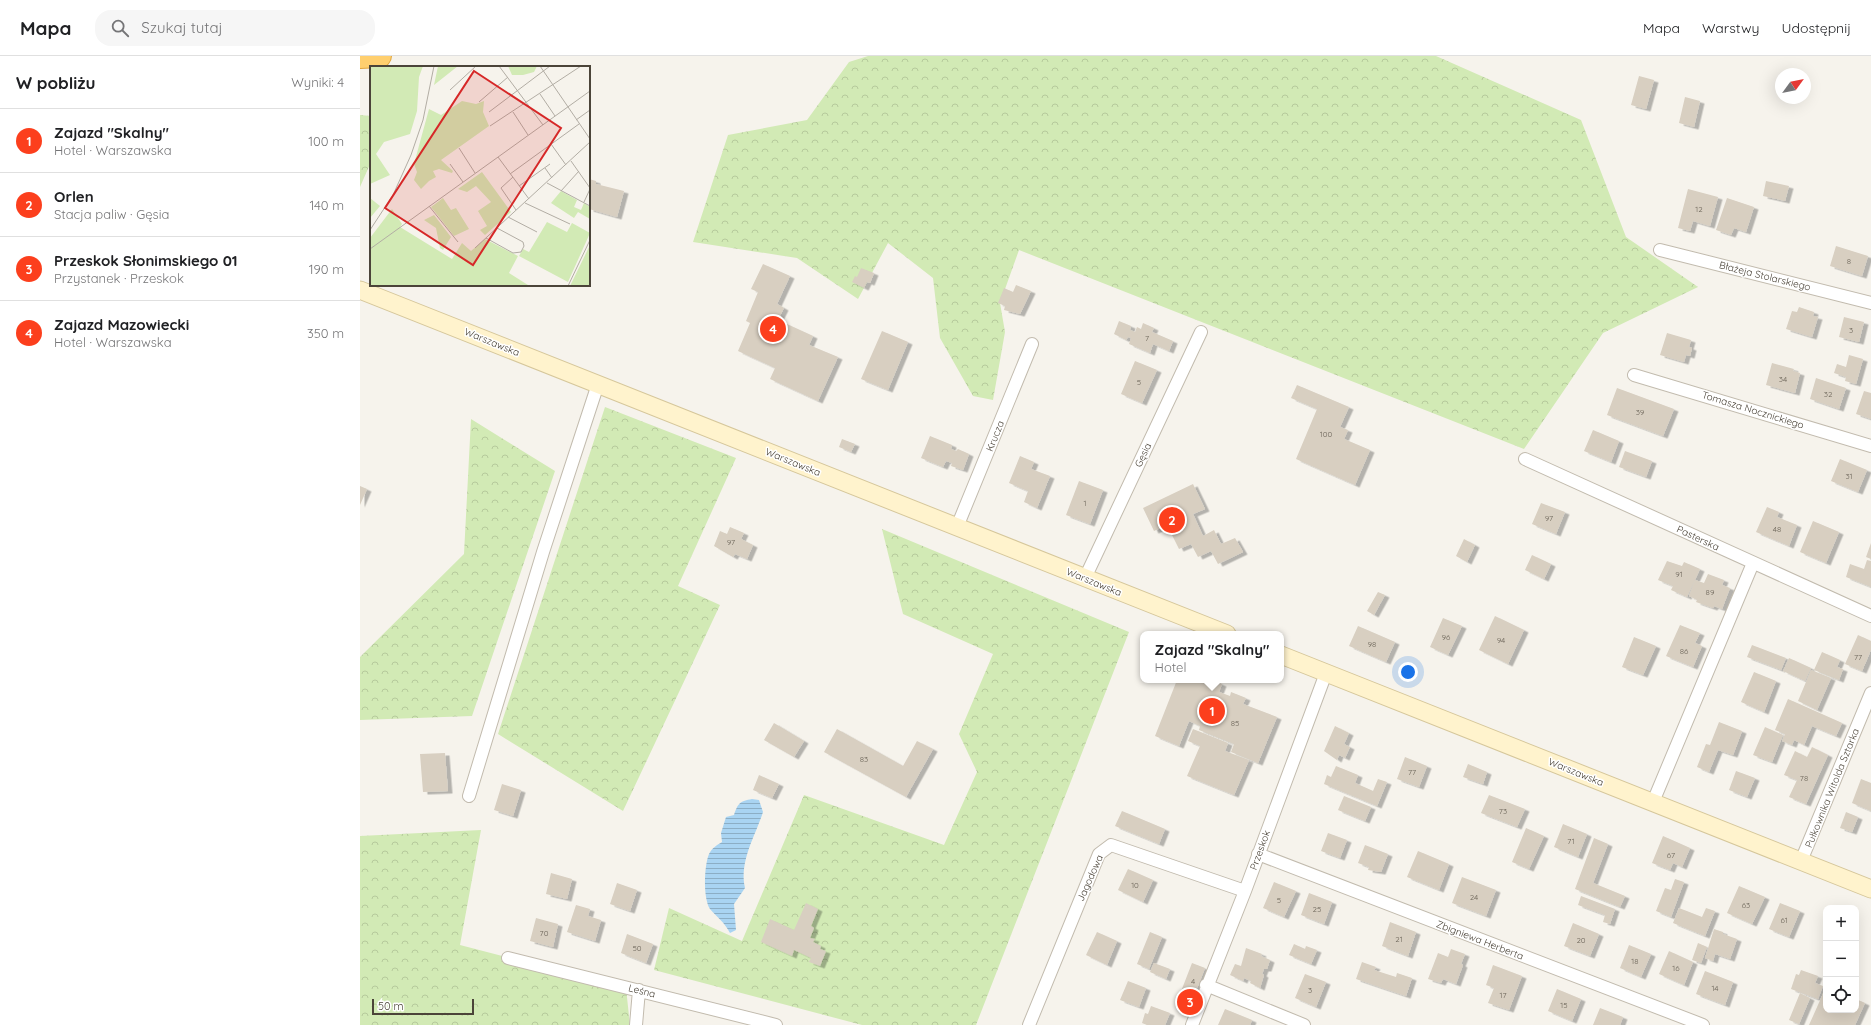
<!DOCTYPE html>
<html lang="pl">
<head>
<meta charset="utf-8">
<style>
  :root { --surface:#fff; --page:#f6f6f6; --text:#202124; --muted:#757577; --line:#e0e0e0; --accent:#fc3f1d }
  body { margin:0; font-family:Quicksand,sans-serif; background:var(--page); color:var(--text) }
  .controls { position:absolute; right:12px; bottom:12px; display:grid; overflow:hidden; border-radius:8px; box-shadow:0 4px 16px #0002 }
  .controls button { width:36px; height:36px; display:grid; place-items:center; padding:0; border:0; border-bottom:1px solid var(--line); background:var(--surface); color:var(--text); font:20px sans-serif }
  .compass { position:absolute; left:1415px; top:12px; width:36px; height:36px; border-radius:50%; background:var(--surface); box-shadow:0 4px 16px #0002; rotate:57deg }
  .scale { position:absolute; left:12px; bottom:10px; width:102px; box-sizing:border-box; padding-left:4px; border:2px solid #4b4439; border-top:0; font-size:11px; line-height:14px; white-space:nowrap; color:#4b4439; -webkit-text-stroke:3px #fff; paint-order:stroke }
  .you { position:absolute; left:1048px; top:616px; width:14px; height:14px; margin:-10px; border:3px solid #fff; border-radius:50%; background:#1a73e8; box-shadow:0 0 0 6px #1a73e833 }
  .badge { display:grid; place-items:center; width:26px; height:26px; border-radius:50%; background:var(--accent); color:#fff; font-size:13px; font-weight:700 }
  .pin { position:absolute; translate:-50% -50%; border:2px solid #fff; box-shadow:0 1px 4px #0006 }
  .popup { position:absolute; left:780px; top:575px; width:144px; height:52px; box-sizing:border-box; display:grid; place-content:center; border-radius:8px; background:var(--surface); filter:drop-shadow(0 1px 3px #0005); font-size:13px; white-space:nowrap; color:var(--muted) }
  .popup b { font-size:15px; color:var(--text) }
  .popup::after { content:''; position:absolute; left:50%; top:100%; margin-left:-8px; border:8px solid transparent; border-top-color:var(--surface) }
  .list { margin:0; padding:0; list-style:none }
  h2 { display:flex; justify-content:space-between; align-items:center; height:52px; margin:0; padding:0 16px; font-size:17px }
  h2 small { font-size:13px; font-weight:400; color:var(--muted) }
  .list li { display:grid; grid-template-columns:26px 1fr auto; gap:12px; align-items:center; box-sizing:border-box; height:64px; padding:0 16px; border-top:1px solid var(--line) }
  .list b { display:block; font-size:15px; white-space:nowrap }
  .list p { margin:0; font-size:13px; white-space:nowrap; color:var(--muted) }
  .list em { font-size:13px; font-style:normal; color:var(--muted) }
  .icon { flex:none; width:22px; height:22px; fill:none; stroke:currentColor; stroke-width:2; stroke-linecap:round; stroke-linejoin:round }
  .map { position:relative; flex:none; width:1511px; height:969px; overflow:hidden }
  header { display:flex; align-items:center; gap:24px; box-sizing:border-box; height:56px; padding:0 20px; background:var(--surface); border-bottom:1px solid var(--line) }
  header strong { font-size:19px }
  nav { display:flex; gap:22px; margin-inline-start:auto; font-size:14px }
  .search { width:280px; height:36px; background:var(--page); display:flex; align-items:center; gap:10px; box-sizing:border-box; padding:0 14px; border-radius:16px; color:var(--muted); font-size:15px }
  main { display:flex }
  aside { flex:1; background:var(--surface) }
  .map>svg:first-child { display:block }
  .forest { fill:url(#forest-crowns) }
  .water { fill:url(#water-rules) }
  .building { fill:#d8cfc1; filter:url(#shadow) }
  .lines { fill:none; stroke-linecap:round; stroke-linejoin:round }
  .street-casing { stroke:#c2bbae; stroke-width:14 }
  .secondary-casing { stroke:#d6c79b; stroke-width:19 }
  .highway-casing { stroke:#e0a43c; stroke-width:24 }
  .street { stroke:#fff; stroke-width:12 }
  .secondary { stroke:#fff3cd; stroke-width:17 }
  .highway { stroke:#ffcf6e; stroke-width:22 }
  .labels { text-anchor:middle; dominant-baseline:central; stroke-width:3; stroke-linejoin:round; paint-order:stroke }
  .number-label { font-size:8px; fill:#6e675b }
  .street-label { font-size:10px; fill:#4b4439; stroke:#fff }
  .inset-road { fill:none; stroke:#b2ada4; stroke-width:1 }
  .view { fill:#d62828; fill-opacity:0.15; stroke:#d62828; stroke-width:2 }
  .inset-edge { fill:none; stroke:#4b4439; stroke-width:2 }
</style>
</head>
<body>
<header>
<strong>Mapa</strong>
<div class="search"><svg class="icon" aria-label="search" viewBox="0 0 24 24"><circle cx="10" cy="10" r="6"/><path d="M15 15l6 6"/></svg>Szukaj tutaj</div>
<nav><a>Mapa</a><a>Warstwy</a><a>Udostępnij</a></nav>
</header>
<main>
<aside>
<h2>W pobliżu<small>Wyniki: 4</small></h2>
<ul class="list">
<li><span class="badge">1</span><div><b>Zajazd &quot;Skalny&quot;</b><p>Hotel · Warszawska</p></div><em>100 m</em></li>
<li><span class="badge">2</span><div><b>Orlen</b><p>Stacja paliw · Gęsia</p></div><em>140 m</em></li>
<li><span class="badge">3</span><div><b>Przeskok Słonimskiego 01</b><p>Przystanek · Przeskok</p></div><em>190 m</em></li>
<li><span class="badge">4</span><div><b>Zajazd Mazowiecki</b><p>Hotel · Warszawska</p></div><em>350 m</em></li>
</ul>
</aside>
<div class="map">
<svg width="1511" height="969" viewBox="0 0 1511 969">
  <defs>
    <pattern id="forest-crowns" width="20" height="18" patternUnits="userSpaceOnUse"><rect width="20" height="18" fill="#d2eab5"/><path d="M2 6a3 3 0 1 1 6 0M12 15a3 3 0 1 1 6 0" fill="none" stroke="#b6ca9c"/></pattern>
    <pattern id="water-rules" width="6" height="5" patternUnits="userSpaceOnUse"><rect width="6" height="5" fill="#a9d4f2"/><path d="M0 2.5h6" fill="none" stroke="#8caec5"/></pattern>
    <filter id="shadow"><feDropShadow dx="4.5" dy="2.5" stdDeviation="0" flood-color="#0004"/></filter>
  </defs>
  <rect width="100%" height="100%" fill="#f6f3ec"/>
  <path class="forest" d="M508,0h568l145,64 45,117 72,50 -95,46 -79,116 -505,-199 -19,53 5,29 -12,68 -20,-4 -33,-58 -7,-60 -45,-35 -30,56 -61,-41 -104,-16 35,-107 79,-15 42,-58z
    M0,59l11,1v46l-11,25z
    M245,351l131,51 -58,128 42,19 -97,206 -125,-77z
    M111,363l84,52 -83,245 -112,4v-63l104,-103z
    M522,473l247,103 -153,393h-114l-208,-55 15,-62 73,33 62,-146 140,50 33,-73 -18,-38 34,-80 -90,-40z
    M121,774l-21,115 166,43 4,37h-270v-189z"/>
  <path class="water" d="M392,743l7,1 4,12c-8,25 -24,49 -18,76l-11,16 2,26 -6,3c-5,-10 -13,-16 -20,-24 -7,-11 -6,-43 -1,-55 3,-6 8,-9 13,-12l-1,-9 5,-16 8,-2c4,-12 6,-14 18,-16z"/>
  <path class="building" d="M1279,20l15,4 -8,29 -15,-4z
    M1325,41l15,4 -6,26 -15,-4z
    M229,123l7,2v3l28,7 -7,26 -28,-8z
    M1406,125l23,5 -4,15 -22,-5z
    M1328,133l30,8 -8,29 -17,-5 -3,10 -12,-3z
    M1367,142l27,9 -8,25 -12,-4 -3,7 -15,-5z
    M1476,190l32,10 -6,20 -32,-10z
    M403,208l27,12 -13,28 7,4 -6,12 35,16 -4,9 29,12 -20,44 -48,-22 5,-11 -37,-17 12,-28 -4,-2 12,-29 -7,-3z
    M501,212l13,5 -4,10 -3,-1 -3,6 -12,-6 3,-6 2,1z
    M656,229l15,6 -11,23 -16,-4 1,-4 -7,-3 6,-15 9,4z
    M1439,251l15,5 -1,4 5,1 -6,20 -26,-8 6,-18 5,1z
    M1484,261l20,5 -5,20 -20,-5z
    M759,265l12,5 -1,4 5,2 2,-5 4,2 2,-6 11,5 -2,4 21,9 -4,10 -16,-7 -3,9 -21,-9 2,-6 -3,-1 -2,3 -12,-6z
    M522,275l26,11 -20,48 -27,-11z
    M1307,277l24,7 -2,7 3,1 -2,8 -4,-1 -2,7 -24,-7z
    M1489,299l14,4 -7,25 -11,-3 1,-4 -12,-4 3,-9 9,3z
    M775,305l22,9 -15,33 -21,-9z
    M1412,307l22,6 -1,2 7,2 -5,20 -29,-8z
    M1456,322l30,10 -7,21 -29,-10z
    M937,329l52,22 -9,20 8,3 -4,9 26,11 -15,35 -59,-26 21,-50 -26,-11z
    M1257,332l57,21 -11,27 -56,-21z
    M1504,335l7,2v26l-15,-5z
    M1233,374l26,11 -8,21 -27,-11z
    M570,380l22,9 -1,4 5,2 2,-2 11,5 -6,16 -12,-4 1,-3 -6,-2 -3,6 -22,-9z
    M482,383l13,5 -4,8 -12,-5z
    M1265,395l27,10 -6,16 -27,-10z
    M660,400l14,6 -3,7 19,7 -13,32 -13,-6 4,-11 -19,-8z
    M1480,403l27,11 -9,22 -27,-11z
    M719,425l24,9 -13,34 -24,-9z
    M833,428l12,25 -12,5 10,22 11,-6 7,14 14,-6 8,14 -25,12 -7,-13 -13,6 -7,-13 -12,5 -12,-24 -13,6 -11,-23z
    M0,430l7,3 -7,16z
    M1181,447l24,9 -9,22 -24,-10z
    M1407,451l12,5 -2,5 20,8 -8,21 -33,-14z
    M1453,465l26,11 -13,31 -26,-11z
    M370,471l14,6 -3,6 12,6 -6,14 -12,-5 -2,3 -19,-11 6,-15 7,3z
    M1104,483l11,6 -8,17 -11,-6z
    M1511,487v16l-5,-2z
    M1172,499l19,9 -7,15 -19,-9z
    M1507,504l4,1v26l-25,-10 4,-13 14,5z
    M1307,505l15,5 2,-4 16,7 -13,28 -16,-7 2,-4 -15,-6z
    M1348,518l16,6 -2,5 8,3 -8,21 -8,-3 -1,2 -17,-6 1,-2 -8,-4 6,-16 9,3z
    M1018,536l7,3 -11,20 -7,-4z
    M1135,560l29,14 -16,34 -29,-14z
    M1083,562l19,8 -14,29 -18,-8z
    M1320,569l20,8 -5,10 7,3 -9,21 -27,-11z
    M998,570l37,16 -9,20 -37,-16z
    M1498,579l13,6v9l-9,21 -17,-7z
    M1274,581l22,9 -13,29 -21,-8z
    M1392,589l34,13 -5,12 -34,-13z
    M1462,596l18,8 -3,7 6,2 -4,11 -25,-10z
    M1429,602l22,10 -6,13 -22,-10z
    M1451,614l20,8 -14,32 -19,-9z
    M1394,616l22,9 -12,31 -23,-10z
    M817,624h35l10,4 -3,8 11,4 1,-4 15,6 -3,6 34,13 -19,46 -27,-11 3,-8 -35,-14 1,-4 -11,-5 -10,25 -24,-10z
    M1428,643l54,24 -6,13 -24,-10 -8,19 -10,-5 -2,5 -10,-4 3,-7 -10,-4z
    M1359,666l23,9 -9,24 -15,-5 -9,22 -12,-5 9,-23 4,1z
    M414,667l30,18 -10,16 -30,-17z
    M975,670l14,7 -5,11 6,3 -5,11 -6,-3 -2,5 -13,-9z
    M1405,671l18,8 -11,27 -19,-7z
    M477,673l66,37 14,-25 16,8 -27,48 -82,-45z
    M833,673l35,14 -3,8 24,9 -15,35 -47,-19 13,-30 -12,-5z
    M1452,691l16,8 -22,49 -17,-7 8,-17 -13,-5 11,-24 12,6z
    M85,697l3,38 -25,1 -3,-38z
    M1045,701l22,9 -8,21 -22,-8z
    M1108,708l19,8 -4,12 -20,-7z
    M976,710l22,9 -3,8 18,8 5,-12 9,3 -10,24 -53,-22 3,-9 4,2z
    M1376,715l19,7 -8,19 -18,-7z
    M399,719l20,9 -7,14 -19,-8z
    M1501,723l10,4v28l-19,-8z
    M142,728l19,6 -8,26 -19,-6z
    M1129,739l36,14 -8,18 -36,-14z
    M984,740l27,11 -6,14 -27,-11z
    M762,755l43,18 -6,15 -44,-18z
    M1486,756l12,5 -6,15 -12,-4z
    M1203,768l24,10 -9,23 -24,-10z
    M1166,772l18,8 -15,33 -17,-7z
    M968,777l19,7 -7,18 -19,-7z
    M1303,780l27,12 -8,19 -9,-4 -3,7 -18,-7z
    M1234,782l14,6 -15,39 32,13 -5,11 -45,-18z
    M1005,789l23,9 -7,18 -13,-2 1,-3 -11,-4z
    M1058,795l31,13 -10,26 -32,-13z
    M768,813l25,11 -10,22 -25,-12z
    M191,817l21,6 -5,20 -21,-5z
    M1102,821l34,13 -10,26 -34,-13z
    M1315,823l9,3 -13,35 -15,-6 9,-23 6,2z
    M914,826l22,9 -12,26 -21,-9z
    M257,827l20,7 -7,21 -20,-7z
    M1379,830l26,11 -13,27 -25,-11z
    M949,837l23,9 -8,22 -23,-9z
    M1221,840l34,13 -5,15 -7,-2 2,-7 -27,-10z
    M446,847l12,6 -7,17 3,2 -4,10 5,1 -2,3 8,4 -1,3 6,2 -6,15 -11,-4 2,-4 -17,-8 -2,6 -31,-14 9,-23 24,11z
    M1420,847l20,8 -11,26 -20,-8z
    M216,849l14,4 -2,7 13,4 -6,21 -28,-9z
    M1319,852l23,9 4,-9 9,3 -10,25 -32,-13z
    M176,862l22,6 -5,23 -23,-6z
    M1030,866l26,10 -8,24 -26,-10z
    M1213,867l26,11 -9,22 -26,-10z
    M1354,873l9,3v2l14,5 -7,20 -15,-5 -2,7 -8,-3z
    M737,876l20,9 -10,24 -21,-10z
    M790,876l12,5 -13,32 -12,-5z
    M267,878l26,10 -7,19 -25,-10z
    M1338,887l9,4 -6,16 -9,-3z
    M934,888l11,5 1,-3 11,4 -6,14 -22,-9z
    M1269,889l22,9 -10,23 -21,-9z
    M886,892l16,6 -1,2 9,4 -3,9h-3l-2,5 2,1 -4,13 -10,-5 1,-2 -7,-3 -1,3 -13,-6 5,-11 6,2z
    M1091,893l14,5 -4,10 2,1 -7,19 -13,-5 -2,4 -13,-4 10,-26 10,4z
    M1309,895l24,11 -9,23 -25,-11z
    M1002,906l14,5 -2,3 22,7 1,-4 15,5 -6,18 -50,-17z
    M794,907l16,6 -4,10 -16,-7z
    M832,907l13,5 -12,31 -13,-5z
    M1133,909l29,11 -13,34 -21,-7 6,-15 -8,-3z
    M1441,914l17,6 -3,7 8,3 -5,13 -27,-10 5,-15 3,1z
    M1345,915l28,11 -8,23 -29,-11z
    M945,918l21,8 -10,25 -21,-9z
    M768,925l18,7 -7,19 -19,-7z
    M1466,931v23h30v-11l9,4 -10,22h-46z
    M1197,933l24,10 -9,22 -24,-10z
    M1440,937l10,5 -11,26 -10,-4z
    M791,950l19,7 -5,12h-18l-5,-2 3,-10 3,1z
    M1240,952l23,9 -3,8h-27z
    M865,953l27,11 -2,5h-32z"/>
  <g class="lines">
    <defs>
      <path id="street" d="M1300,194l211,53
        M1274,319l237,71
        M1165,403l346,157
        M597,471l75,-183
        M725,522l116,-246
        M109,740l74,-244 55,-168
        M1293,746l100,-239
        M898,798l445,171
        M1441,805l70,-168
        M148,902l268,67
        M846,929l98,40
        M276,969l3,-35
        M669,969l70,-171 12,-9 134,46
        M832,969l53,-134 81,-218"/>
      <path id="secondary" d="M0,234l867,344
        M921,599l590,234"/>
      <path id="highway" d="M0,1l20,-1"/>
    </defs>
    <use href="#street" class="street-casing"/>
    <use href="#secondary" class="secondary-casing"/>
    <use href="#highway" class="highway-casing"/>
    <use href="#street" class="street"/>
    <use href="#secondary" class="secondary"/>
    <use href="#highway" class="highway"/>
  </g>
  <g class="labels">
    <g class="number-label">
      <text x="1339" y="153">12</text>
      <text x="1489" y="205">8</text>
      <text x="1491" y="274">3</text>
      <text x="787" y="282">7</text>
      <text x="1423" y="323">34</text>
      <text x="779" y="326">5</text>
      <text x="1468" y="338">32</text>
      <text x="1280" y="356">39</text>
      <text x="966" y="378">100</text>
      <text x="1489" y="420">31</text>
      <text x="725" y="447">1</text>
      <text x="1189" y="462">97</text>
      <text x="1417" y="473">48</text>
      <text x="371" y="486">97</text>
      <text x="1319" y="518">91</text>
      <text x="1350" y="536">89</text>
      <text x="1086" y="581">96</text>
      <text x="1141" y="584">94</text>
      <text x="1012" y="588">98</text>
      <text x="1324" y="595">86</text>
      <text x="1498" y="601">77</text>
      <text x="875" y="667">85</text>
      <text x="504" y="703">83</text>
      <text x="1052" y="716">77</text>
      <text x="1444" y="722">78</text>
      <text x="1143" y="755">73</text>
      <text x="1211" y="785">71</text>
      <text x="1311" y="799">67</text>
      <text x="775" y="829">10</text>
      <text x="1114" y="841">24</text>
      <text x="919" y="844">5</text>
      <text x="1386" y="849">63</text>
      <text x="957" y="853">25</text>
      <text x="1424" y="864">61</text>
      <text x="184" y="877">70</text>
      <text x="1039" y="883">21</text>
      <text x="1221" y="884">20</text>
      <text x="277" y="892">50</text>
      <text x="1275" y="905">18</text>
      <text x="1316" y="912">16</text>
      <text x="833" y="925">4</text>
      <text x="1355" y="932">14</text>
      <text x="950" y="934">3</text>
      <text x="1143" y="939">17</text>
      <text x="1204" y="949">15</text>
    </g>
    <g class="street-label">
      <text transform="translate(1405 220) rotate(14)">Błażeja Stolarskiego</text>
      <text transform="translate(132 286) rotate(22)">Warszawska</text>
      <text transform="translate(1393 354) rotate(17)">Tomasza Nocznickiego</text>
      <text transform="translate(635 380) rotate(-68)">Krucza</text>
      <text transform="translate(783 399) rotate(-65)">Gęsia</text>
      <text transform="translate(433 406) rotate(22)">Warszawska</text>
      <text transform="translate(1338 482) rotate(25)">Pasterska</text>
      <text transform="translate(734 526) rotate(22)">Warszawska</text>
      <text transform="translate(1216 716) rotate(22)">Warszawska</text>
      <text transform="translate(1472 732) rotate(-68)">Pułkownika Witolda Sztarka</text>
      <text transform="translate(900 794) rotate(-70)">Przeskok</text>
      <text transform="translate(730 822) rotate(-66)">Jagodowa</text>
      <text transform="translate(1120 884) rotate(21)">Zbigniewa Herberta</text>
      <text transform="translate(282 935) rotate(14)">Leśna</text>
    </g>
  </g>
  <g transform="translate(10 10)">
    <rect width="220" height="220" fill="#f6f3ec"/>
    <path d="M0,0h53l-4,11 -2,34 -7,23 -26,8 -8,12 14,21 -20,9zM68,0h20l-24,19zM138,0h29l-3,6 -11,3h-11zM92,35l14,3 8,-3 -1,11 6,14 -48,34 12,11 -1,2 -13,-4 -6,2 3,6 -7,4 -8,8 -7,-9 3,-8 -3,-8 15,-55 12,6zM112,106l29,40 -26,23 -5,-5 7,-4 -9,-15 13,-9 -15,-16 -9,6 -9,-3zM191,125l16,9 -3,7 7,3 3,-7 6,4v12l-12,-7 -4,6 -23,-15zM0,132l10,8 -10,12zM73,132l8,12 5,-2 13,21 -15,7 -23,-29zM22,143l10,15 -2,3 52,32 10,-16 9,8 14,-12 33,17 -9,17 19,12 9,1h-167v-48zM64,149l17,22 -8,13 -3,-2 -4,-20 -12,-8zM177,156l20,10 5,-9 18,10 -22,49 -49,-26 4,-7 6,3zM220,179v41h-20z" fill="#d2eab5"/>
    <path class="inset-road" d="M129,0l44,59M170,0l50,73M80,24l26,-24M170,28l15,22M109,36l29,-25M119,46l61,-46M143,46l15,23M206,54l14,-10M120,60l91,-60M181,78l15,21M89,82l16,25M128,91l31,42M201,95l19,27M80,98l13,18M175,102l7,10M140,108l69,-50M143,111l-12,11 15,22M177,117l43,23M149,120l31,-22M191,125l18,-20M214,136l6,-13M155,137l45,21M59,140l29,36M138,151l29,15M0,164l23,-35 18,-40 12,-35 11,-54M116,172l27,15 8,-1 3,-6 -1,-4 -26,-14M105,182l115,-106M0,183l220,-158M198,220l22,-46"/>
    <path class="view" d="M104,5l87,57 -88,137 -88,-57z"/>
    <rect width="220" height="220" class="inset-edge"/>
  </g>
</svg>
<div class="controls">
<button>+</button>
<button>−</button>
<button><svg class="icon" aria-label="locate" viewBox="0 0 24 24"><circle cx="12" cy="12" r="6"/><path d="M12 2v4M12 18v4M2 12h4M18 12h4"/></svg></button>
</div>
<svg class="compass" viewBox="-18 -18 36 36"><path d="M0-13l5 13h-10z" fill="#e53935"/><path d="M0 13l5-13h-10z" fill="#757577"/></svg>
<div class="scale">50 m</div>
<div class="you"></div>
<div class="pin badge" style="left:852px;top:655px">1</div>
<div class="popup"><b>Zajazd &quot;Skalny&quot;</b>Hotel</div>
<div class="pin badge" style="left:812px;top:464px">2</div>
<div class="pin badge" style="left:830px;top:946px">3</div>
<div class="pin badge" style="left:413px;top:273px">4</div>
</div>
</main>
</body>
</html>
